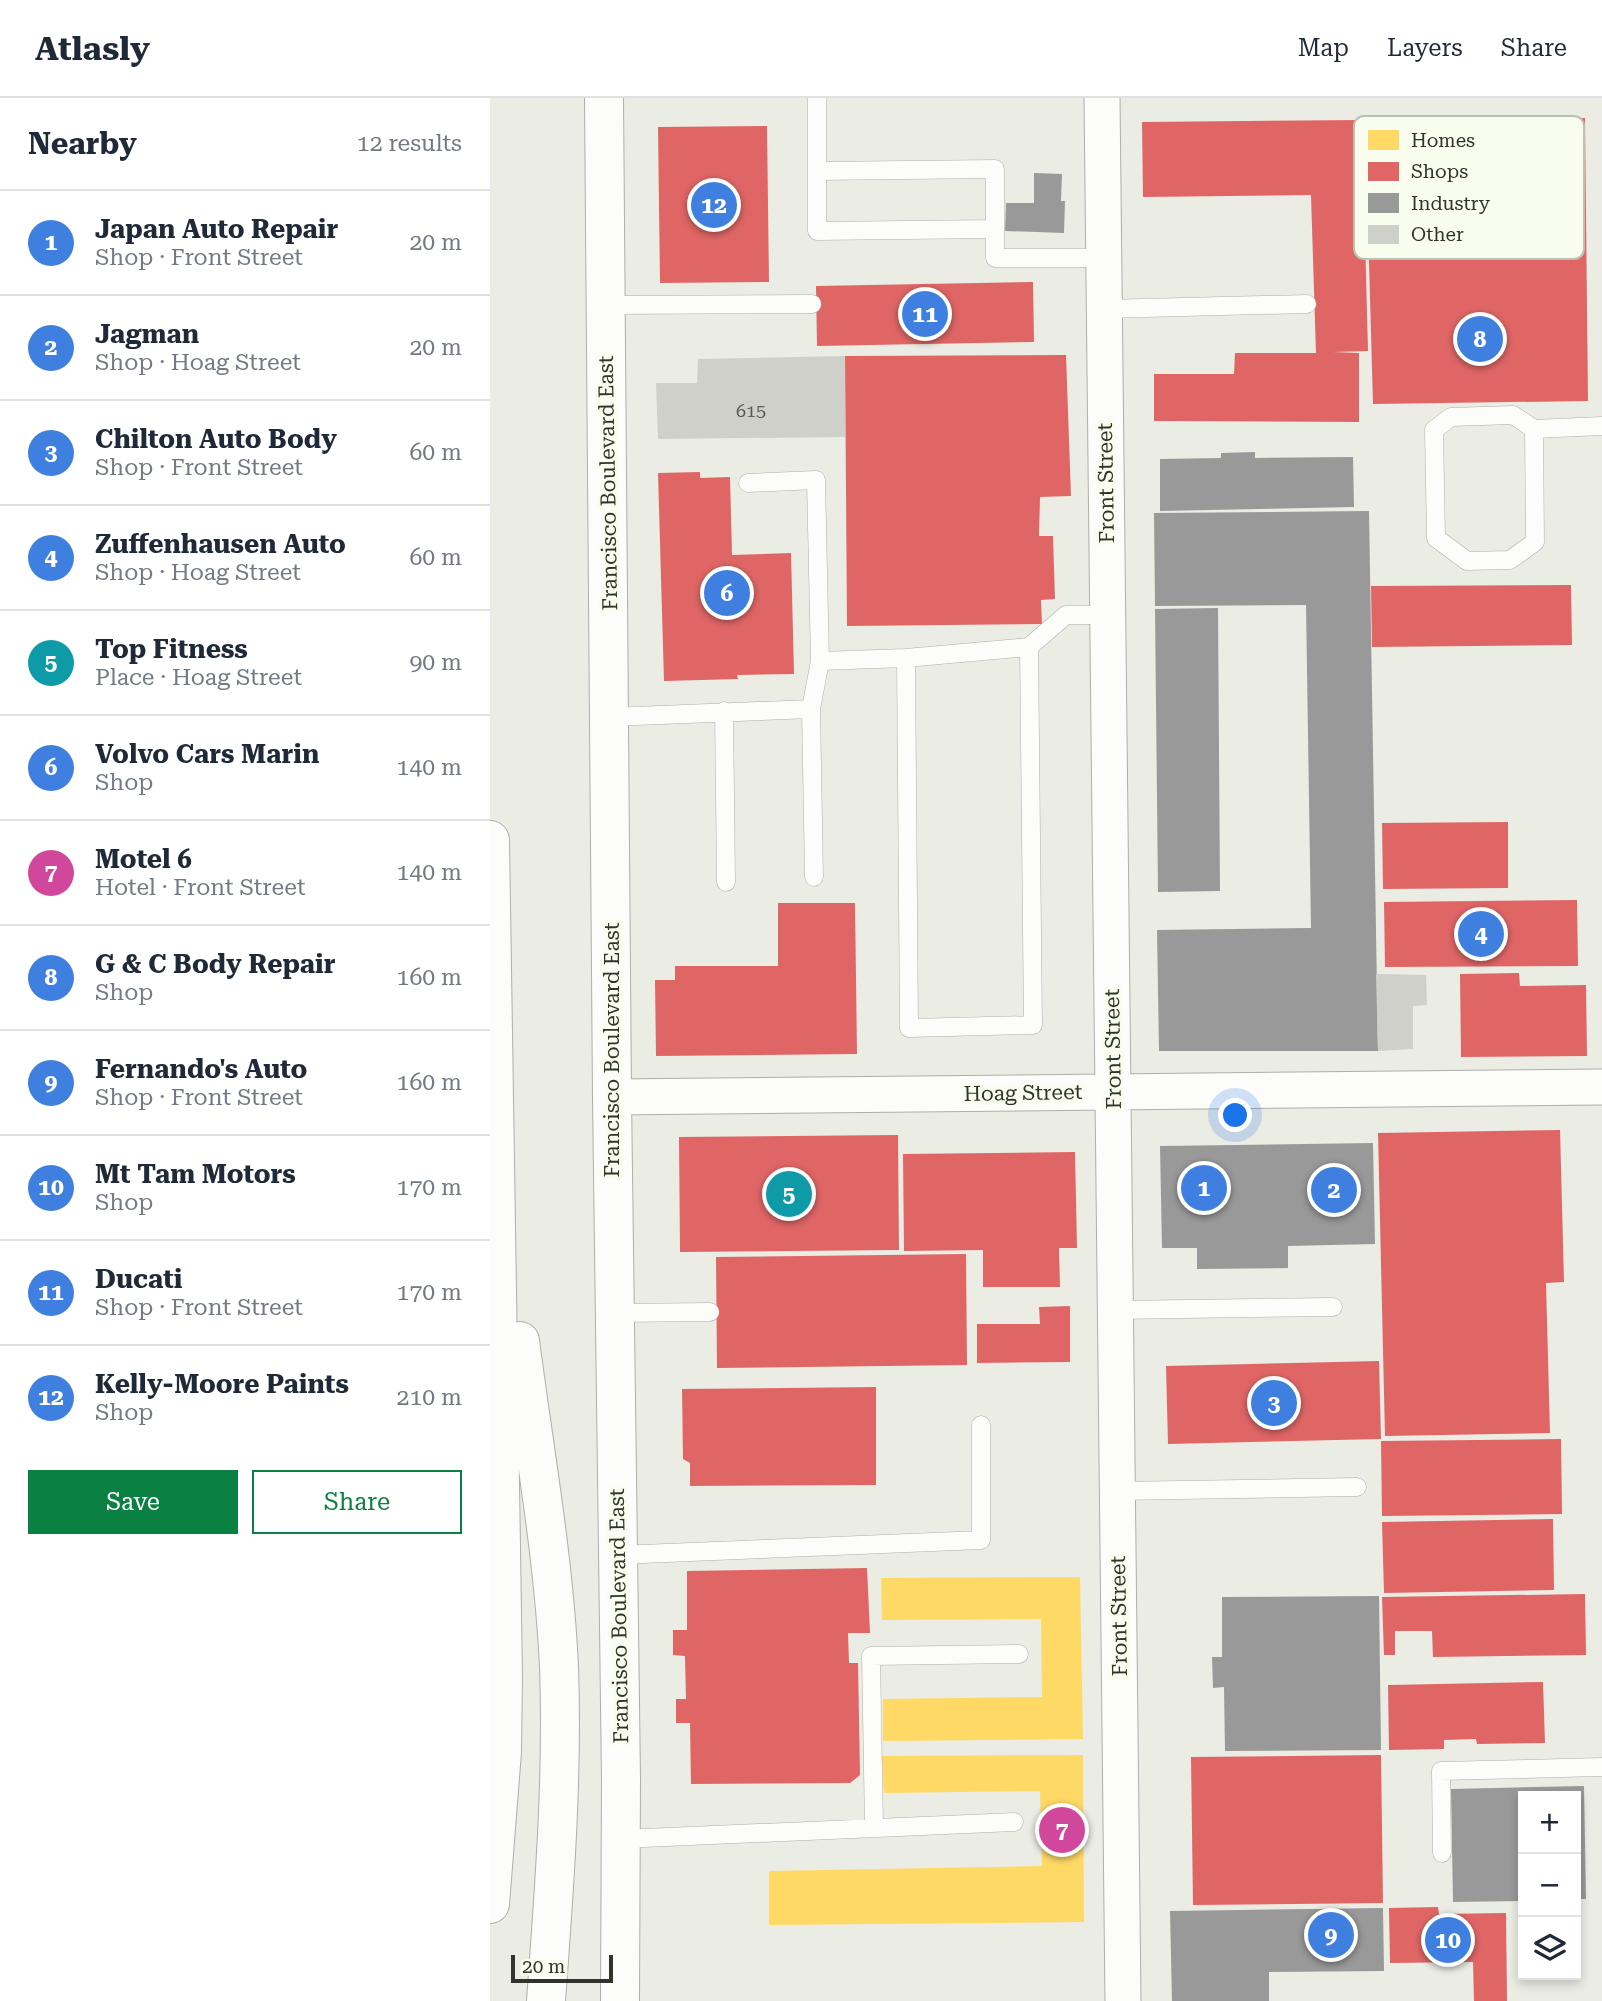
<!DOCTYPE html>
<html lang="en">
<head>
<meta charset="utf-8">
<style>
  :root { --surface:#fff; --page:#f2f2f3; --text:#1f2937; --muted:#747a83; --line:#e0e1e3; --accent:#0b8043 }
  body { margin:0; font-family:"Roboto Serif",serif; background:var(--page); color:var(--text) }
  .controls { position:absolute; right:21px; bottom:21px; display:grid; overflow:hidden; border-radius:0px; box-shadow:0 4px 10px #0003 }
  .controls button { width:63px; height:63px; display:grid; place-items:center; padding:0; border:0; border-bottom:2px solid var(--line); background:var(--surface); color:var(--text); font:35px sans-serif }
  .scale { position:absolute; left:21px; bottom:18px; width:102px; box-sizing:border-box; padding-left:7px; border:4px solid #32332d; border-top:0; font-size:19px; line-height:24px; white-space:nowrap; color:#32332d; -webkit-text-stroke:5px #f9fdee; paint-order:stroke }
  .you { position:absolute; left:746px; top:1018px; width:24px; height:24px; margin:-18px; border:5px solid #fff; border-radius:50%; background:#1a73e8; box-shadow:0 0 0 10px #1a73e833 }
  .badge { display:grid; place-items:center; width:46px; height:46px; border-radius:50%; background:var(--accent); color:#fff; font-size:23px; font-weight:700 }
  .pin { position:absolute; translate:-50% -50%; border:4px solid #fff; box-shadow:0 2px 7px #0006 }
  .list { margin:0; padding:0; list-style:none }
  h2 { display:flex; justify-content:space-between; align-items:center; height:91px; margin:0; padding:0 28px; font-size:30px }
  h2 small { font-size:23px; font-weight:400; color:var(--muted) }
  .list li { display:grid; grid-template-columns:46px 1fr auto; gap:21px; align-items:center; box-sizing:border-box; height:105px; padding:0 28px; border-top:2px solid var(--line) }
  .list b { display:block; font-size:26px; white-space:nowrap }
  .list p { margin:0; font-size:23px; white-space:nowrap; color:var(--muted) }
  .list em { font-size:23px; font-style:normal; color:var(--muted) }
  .actions { display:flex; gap:14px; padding:21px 28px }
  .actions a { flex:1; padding:16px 0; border:2px solid var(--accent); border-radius:0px; text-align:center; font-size:24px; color:var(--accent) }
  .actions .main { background:var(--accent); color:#fff }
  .icon { flex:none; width:38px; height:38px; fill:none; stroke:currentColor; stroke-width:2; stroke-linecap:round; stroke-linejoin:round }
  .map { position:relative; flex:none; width:1112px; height:1903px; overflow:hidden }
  header { display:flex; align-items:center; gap:42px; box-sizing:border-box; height:98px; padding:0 35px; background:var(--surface); border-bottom:2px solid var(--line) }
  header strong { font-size:33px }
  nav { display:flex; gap:38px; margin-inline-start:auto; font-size:24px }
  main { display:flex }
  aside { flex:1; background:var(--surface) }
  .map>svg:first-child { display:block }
  .homes { fill:#ffd966 }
  .shops { fill:#e06666 }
  .industry { fill:#999 }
  .building { fill:#d0d0ca }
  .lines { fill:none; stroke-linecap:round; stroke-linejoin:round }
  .service-casing { stroke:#aeafa9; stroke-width:19 }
  .minor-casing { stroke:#aeafa9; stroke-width:37 }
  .tertiary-casing { stroke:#aeafa9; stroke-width:40 }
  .motorway-casing { stroke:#aeafa9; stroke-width:40 }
  .service { stroke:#fcfcfb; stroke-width:18 }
  .minor { stroke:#fcfcfb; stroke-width:35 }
  .tertiary { stroke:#fcfcfb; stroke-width:38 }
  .motorway { stroke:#fcfcfb; stroke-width:38 }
  .labels { text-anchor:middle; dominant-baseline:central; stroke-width:7; stroke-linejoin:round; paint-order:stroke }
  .number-label { font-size:18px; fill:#5a5a54 }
  .street-label { font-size:21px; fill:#32332d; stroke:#f9fdee }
  .key { fill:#f9fdee; stroke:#bdc0b4; stroke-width:2 }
  .key-label { font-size:19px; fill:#32332d }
</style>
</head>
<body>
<header>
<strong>Atlasly</strong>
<nav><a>Map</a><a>Layers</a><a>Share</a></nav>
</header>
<main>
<aside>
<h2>Nearby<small>12 results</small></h2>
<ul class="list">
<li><span class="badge" style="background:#3f7fe0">1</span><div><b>Japan Auto Repair</b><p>Shop · Front Street</p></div><em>20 m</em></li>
<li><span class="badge" style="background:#3f7fe0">2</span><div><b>Jagman</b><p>Shop · Hoag Street</p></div><em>20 m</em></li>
<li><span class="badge" style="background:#3f7fe0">3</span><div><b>Chilton Auto Body</b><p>Shop · Front Street</p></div><em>60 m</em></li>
<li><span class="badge" style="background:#3f7fe0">4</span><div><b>Zuffenhausen Auto</b><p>Shop · Hoag Street</p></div><em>60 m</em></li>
<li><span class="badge" style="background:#0f9aa8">5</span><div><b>Top Fitness</b><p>Place · Hoag Street</p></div><em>90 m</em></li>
<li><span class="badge" style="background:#3f7fe0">6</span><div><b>Volvo Cars Marin</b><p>Shop</p></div><em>140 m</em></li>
<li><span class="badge" style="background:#d1479c">7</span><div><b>Motel 6</b><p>Hotel · Front Street</p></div><em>140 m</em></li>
<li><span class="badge" style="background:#3f7fe0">8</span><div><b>G &amp; C Body Repair</b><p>Shop</p></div><em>160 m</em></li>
<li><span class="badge" style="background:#3f7fe0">9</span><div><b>Fernando's Auto</b><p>Shop · Front Street</p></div><em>160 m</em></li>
<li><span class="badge" style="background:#3f7fe0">10</span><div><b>Mt Tam Motors</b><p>Shop</p></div><em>170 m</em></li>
<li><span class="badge" style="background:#3f7fe0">11</span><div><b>Ducati</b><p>Shop · Front Street</p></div><em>170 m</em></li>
<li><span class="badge" style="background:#3f7fe0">12</span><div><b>Kelly-Moore Paints</b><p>Shop</p></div><em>210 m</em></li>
</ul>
<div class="actions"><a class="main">Save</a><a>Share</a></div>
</aside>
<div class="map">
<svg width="1112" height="1903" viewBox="0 0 1112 1903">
  <rect width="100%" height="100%" fill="#ebece4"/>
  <path class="homes" d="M590,1479l3,162 -200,2v-42l159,-2 -1,-78 -159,1 -1,-42z
    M593,1657l1,167 -315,3v-54l273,-5 -2,-75 -156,2 -2,-37z"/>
  <path class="shops" d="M1095,20l3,283 -215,3 -8,-284z
    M872,22l6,231 -35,1 26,1v69l-205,-1v-47h80l1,-21h81l-5,-158 -168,2 -1,-75z
    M277,28l2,156 -109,1 -2,-156z
    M543,184l1,60 -217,4 -1,-60z
    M576,257l5,141 -31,1 -1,39h14l2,63 -14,1 1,24 -195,2 -2,-270z
    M210,374v6l30,-1 2,78 59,-2 3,121 -57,1 1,4 -74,2 -6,-208z
    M1081,487l1,60 -200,2 -1,-61z
    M1018,724v66l-125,1 -1,-66z
    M1087,802l1,66 -193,1 -1,-65z
    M288,805h77l2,151 -201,2 -1,-76h20v-14h103z
    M1029,875l1,13 66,-1 1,71 -126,1 -1,-83z
    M1070,1032l4,152 -18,1 4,150 -165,3 -7,-303z
    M408,1037l1,115 -219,2 -1,-115z
    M585,1054l2,96h-18l1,39h-77v-37l-79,1 -1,-97z
    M476,1156l1,111 -250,3 -1,-111z
    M580,1208v56l-93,1v-39h63l-1,-17z
    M889,1263l2,78 -213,5 -2,-78z
    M386,1289v98l-186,1v-23l-7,-4 -1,-70z
    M1071,1341l1,75 -180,2 -1,-75z
    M1063,1421l1,71 -170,3 -2,-71z
    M377,1470l3,65h-22l1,30h9l2,112 -10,8 -159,1 -1,-61h-14v-24h10l-1,-43 -12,-1v-25h14v-59z
    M1095,1496l1,61 -153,2 -1,-26h-37v24h-11l-2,-58z
    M1053,1584l2,61 -68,1 -1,-5 -32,1v9l-55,1 -1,-65z
    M891,1657l2,148 -190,2 -2,-148z
    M948,1809l1,7 67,-1 1,88h-33l-1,-39 -83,1 -1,-55z"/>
  <path class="industry" d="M544,75l28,1 -1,27h4l-1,32 -59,-2 1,-28h28z
    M765,354v6l98,-1 1,50 -194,4v-52l61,-1v-5z
    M879,413l9,540h-219l-2,-121 154,-2 -5,-323 -151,1 -1,-93z
    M728,510l2,283 -62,1 -3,-283z
    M883,1045l2,101 -87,2v22l-91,1v-21h-35l-2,-102z
    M889,1498l2,154 -156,1 -1,-64 -11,1 -1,-31h10v-60z
    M1094,1688l2,113h-10v-103h-53v105l-70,1 -2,-113z
    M893,1810l1,63 -115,1v29h-97l-2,-90z"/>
  <path class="building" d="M355,258v81l-187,2 -2,-56h41l1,-24z
    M886,876l50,1 1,30 -14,1v43l-35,2z"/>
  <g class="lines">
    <defs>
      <path id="service" d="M327,0v73l178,-2v89h108
        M327,73v60l178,-2
        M116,207l206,-1
        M614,211l203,-5
        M1044,331l1,113 -25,18 -43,1 -31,-23 -2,-108 17,-13 62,-2 21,14 68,-3
        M258,385l68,-3 4,181
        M539,549l37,-32h42
        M321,611l3,168
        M234,613l2,171
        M120,619l201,-8 9,-48 86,-3 123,-11 4,378 -124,3 -3,-370
        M626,1212l217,-3
        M125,1215l95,-1
        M628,1393l239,-4
        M128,1457l363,-15v-115
        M384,1729l-3,-171 148,-2
        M131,1741l393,-17
        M952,1755l-1,-82 161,-4"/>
      <path id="minor" d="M612,0l21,1903
        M122,999l990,-10"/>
      <path id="tertiary" d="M114,0l8,999 9,682 -1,222"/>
      <path id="motorway" d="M0,742l13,837 -1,75 -12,152
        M30,1243c14,108 34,217 39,326 4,111 -5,224 -13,334"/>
    </defs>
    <use href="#service" class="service-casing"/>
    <use href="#minor" class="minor-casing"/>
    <use href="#tertiary" class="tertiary-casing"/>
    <use href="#motorway" class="motorway-casing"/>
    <use href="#service" class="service"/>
    <use href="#minor" class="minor"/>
    <use href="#tertiary" class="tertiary"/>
    <use href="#motorway" class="motorway"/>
  </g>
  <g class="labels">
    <g class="number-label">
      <text x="261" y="312">615</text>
    </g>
    <g class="street-label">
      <text transform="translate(118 385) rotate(-91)">Francisco Boulevard East</text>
      <text transform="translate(616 385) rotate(-91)">Front Street</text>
      <text transform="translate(623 951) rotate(-91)">Front Street</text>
      <text transform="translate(122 952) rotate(-90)">Francisco Boulevard East</text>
      <text transform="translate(533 995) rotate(-1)">Hoag Street</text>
      <text transform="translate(129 1518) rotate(-91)">Francisco Boulevard East</text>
      <text transform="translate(629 1518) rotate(-91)">Front Street</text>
    </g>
  </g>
  <rect x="864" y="18" width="230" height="143" rx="10" class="key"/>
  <rect x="878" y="32" width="31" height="20" fill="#ffd966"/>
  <rect x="878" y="64" width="31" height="19" fill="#e06666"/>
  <rect x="878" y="95" width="31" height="20" fill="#999"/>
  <rect x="878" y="127" width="31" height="19" fill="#d0d0ca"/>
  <g class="key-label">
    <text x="921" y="49">Homes</text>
    <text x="921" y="80">Shops</text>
    <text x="921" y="112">Industry</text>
    <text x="921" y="143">Other</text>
  </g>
</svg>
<div class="controls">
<button>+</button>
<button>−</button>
<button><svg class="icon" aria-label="layers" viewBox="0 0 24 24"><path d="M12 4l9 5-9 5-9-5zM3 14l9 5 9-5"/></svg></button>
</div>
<div class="scale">20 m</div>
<div class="you"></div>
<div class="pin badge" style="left:714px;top:1090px;background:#3f7fe0">1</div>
<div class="pin badge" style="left:844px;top:1092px;background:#3f7fe0">2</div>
<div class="pin badge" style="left:784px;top:1305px;background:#3f7fe0">3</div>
<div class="pin badge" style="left:991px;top:836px;background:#3f7fe0">4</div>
<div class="pin badge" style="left:299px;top:1096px;background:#0f9aa8">5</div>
<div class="pin badge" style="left:237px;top:495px;background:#3f7fe0">6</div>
<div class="pin badge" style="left:572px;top:1732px;background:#d1479c">7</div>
<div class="pin badge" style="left:990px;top:241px;background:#3f7fe0">8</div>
<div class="pin badge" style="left:841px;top:1837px;background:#3f7fe0">9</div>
<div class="pin badge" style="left:958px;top:1842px;background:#3f7fe0">10</div>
<div class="pin badge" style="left:435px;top:216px;background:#3f7fe0">11</div>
<div class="pin badge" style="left:224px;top:107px;background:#3f7fe0">12</div>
</div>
</main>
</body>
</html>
